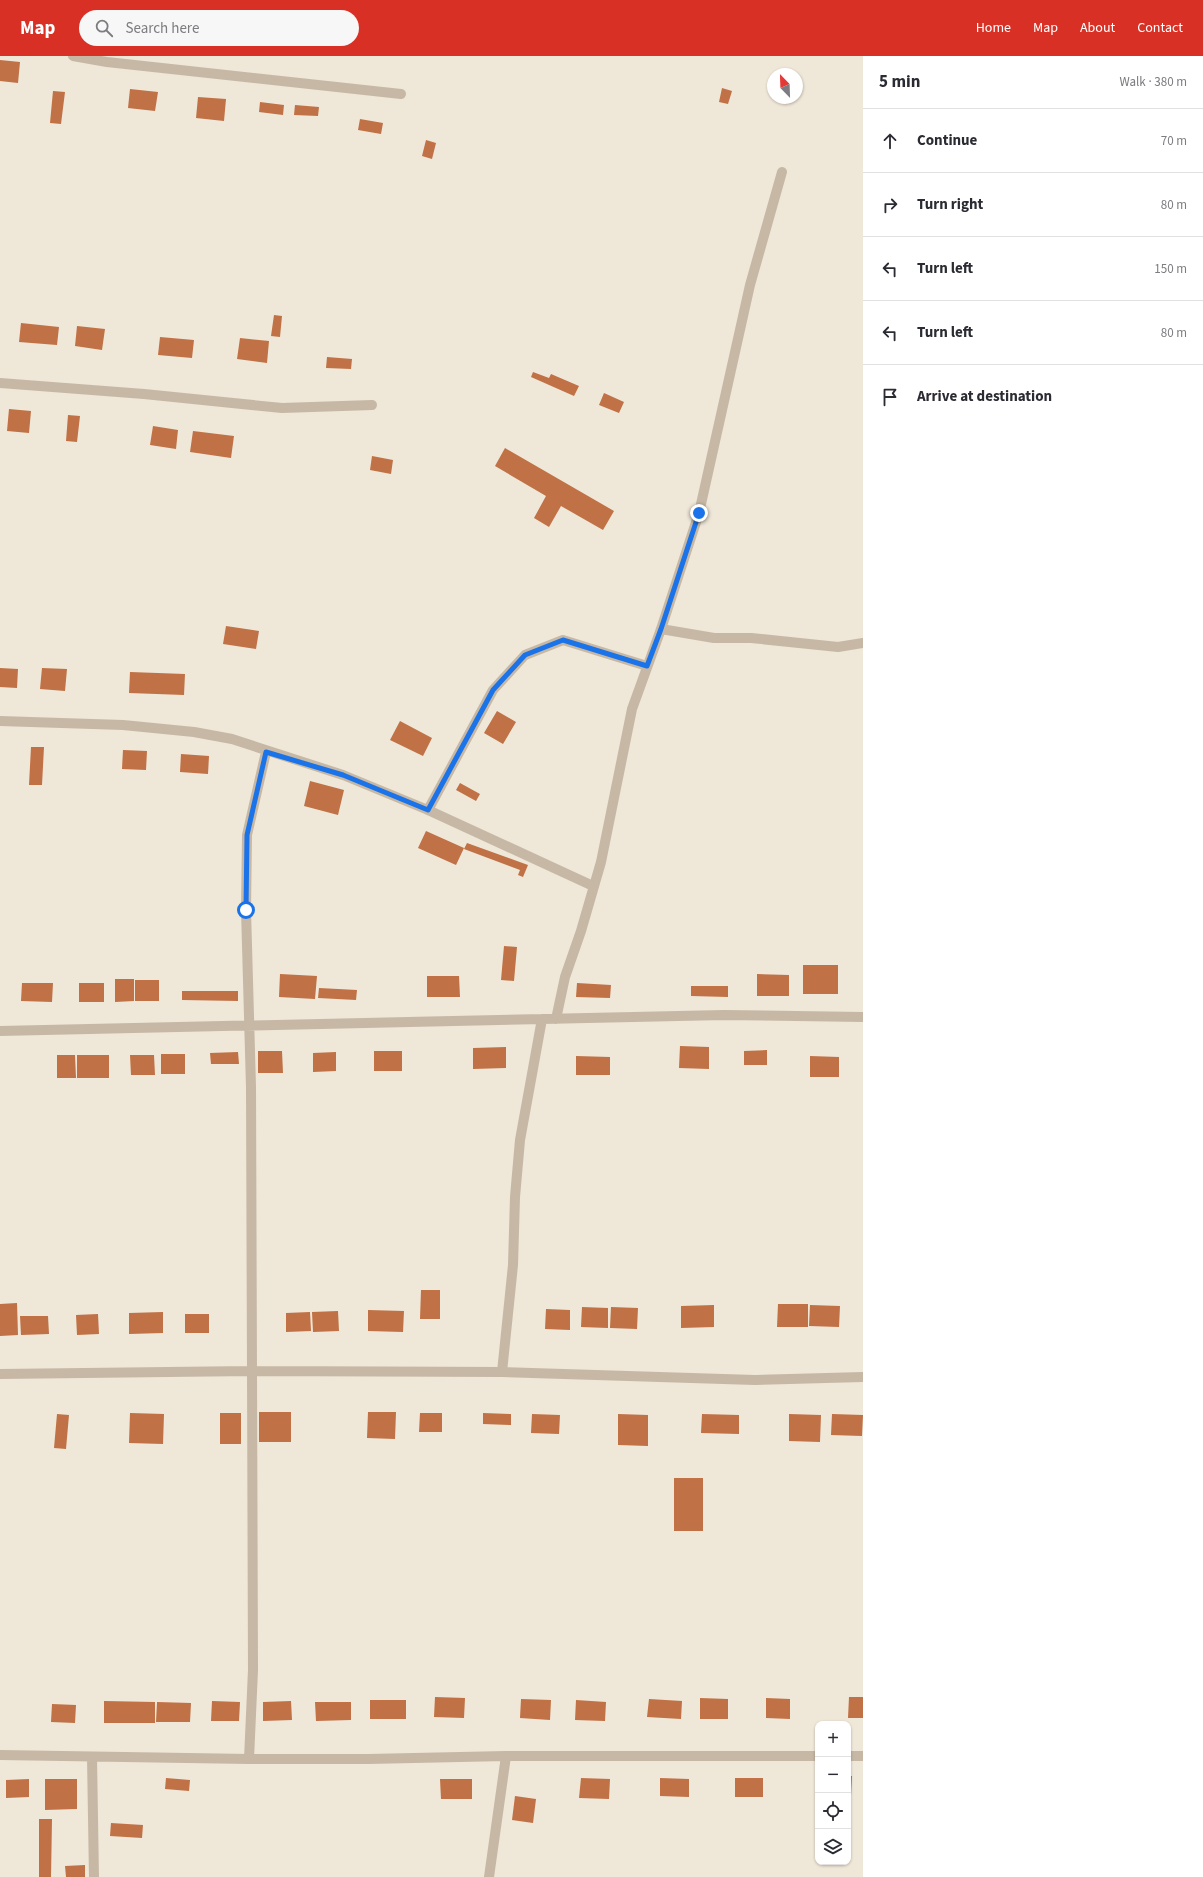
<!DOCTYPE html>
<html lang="en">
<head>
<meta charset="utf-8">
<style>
  :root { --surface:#fff; --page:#f7f7f7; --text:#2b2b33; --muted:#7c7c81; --line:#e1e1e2; --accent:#d93025 }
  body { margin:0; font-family:"Source Sans 3",sans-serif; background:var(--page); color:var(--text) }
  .controls { position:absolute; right:12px; bottom:12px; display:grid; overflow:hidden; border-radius:8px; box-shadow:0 1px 3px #0004 }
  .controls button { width:36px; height:36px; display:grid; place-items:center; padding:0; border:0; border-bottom:1px solid var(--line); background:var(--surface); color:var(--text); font:20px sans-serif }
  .compass { position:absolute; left:767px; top:12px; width:36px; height:36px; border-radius:50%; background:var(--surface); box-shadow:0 1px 3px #0004; rotate:337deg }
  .stop { position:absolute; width:12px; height:12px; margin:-9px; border:3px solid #1a73e8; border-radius:50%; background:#fff }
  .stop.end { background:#1a73e8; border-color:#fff; box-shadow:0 1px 4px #0008 }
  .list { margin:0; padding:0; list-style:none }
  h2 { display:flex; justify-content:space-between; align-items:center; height:52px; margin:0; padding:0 16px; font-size:17px }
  h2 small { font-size:13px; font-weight:400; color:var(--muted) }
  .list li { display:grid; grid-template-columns:26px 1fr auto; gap:12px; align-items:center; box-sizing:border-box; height:64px; padding:0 16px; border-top:1px solid var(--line) }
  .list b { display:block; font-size:15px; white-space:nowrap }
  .list em { font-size:13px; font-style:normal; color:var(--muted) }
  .icon { flex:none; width:22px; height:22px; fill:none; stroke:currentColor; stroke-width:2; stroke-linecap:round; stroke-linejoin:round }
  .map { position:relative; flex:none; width:863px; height:1821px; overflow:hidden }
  header { display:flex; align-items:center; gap:24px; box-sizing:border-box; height:56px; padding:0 20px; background:var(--accent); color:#fff }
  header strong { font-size:19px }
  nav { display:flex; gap:22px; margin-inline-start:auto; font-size:14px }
  .search { width:280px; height:36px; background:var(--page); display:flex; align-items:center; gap:10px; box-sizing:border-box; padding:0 14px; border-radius:22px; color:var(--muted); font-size:15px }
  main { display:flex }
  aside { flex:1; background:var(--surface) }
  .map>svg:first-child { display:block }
  .building { fill:#c07145 }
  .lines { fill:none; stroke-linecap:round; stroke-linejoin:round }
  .minor { stroke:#c6b8a5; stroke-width:10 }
  .route { stroke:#1a73e8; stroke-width:5 }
</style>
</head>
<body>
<header>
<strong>Map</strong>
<div class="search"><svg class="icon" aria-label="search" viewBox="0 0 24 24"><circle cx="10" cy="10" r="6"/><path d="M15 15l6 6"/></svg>Search here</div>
<nav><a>Home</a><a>Map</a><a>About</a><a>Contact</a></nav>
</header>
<main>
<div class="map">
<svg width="863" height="1821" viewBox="0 0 863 1821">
  <rect width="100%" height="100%" fill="#efe7d8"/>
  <path class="building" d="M0,4l20,2 -2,21 -18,-2z
    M722,32l10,3 -4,13 -9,-2z
    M130,33l28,3 -3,19 -27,-3z
    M53,35l12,1 -4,32 -11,-1z
    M198,41l28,2 -2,22 -28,-3z
    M260,46l24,3 -1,10 -24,-3z
    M295,49l24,2 -1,9 -24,-1z
    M360,63l23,4 -2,11 -23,-4z
    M426,84l10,3 -4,16 -10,-3z
    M274,259l8,1 -2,21 -9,-1z
    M21,267l38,4 -2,18 -38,-3z
    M77,270l28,3 -3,21 -27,-4z
    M160,281l34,3 -2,18 -34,-3z
    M240,282l29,3 -2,22 -30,-4z
    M327,301l25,2 -1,10 -25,-1z
    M533,316l16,6 2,-4 28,12 -5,10 -43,-19z
    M604,337l20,9 -5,11 -20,-8z
    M9,353l22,2 -2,22 -22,-2z
    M68,359l12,1 -3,26 -11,-1z
    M153,370l25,4 -2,19 -26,-4z
    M193,375l41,5 -3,22 -41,-6z
    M505,392l109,63 -11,19 -42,-24 -12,21 -15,-9 12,-22 -51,-30z
    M372,400l21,4 -2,14 -21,-4z
    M226,570l33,5 -3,18 -33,-5z
    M0,612l18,1 -1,19 -17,-1z
    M42,612l25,1 -2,22 -25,-2z
    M130,616l55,2 -1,21 -55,-2z
    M497,655l19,11 -13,22 -19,-11z
    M400,665l32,17 -9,18 -33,-16z
    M31,691h13l-2,38h-13z
    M123,694l24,1 -1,19 -24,-1z
    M181,698l28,2 -1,18 -28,-2z
    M310,725l34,9 -6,25 -34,-9z
    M460,727l20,11 -4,7 -20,-11z
    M426,775l38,17 -8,17 -38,-17z
    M467,787l61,22 -5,12 -5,-2 2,-5 -56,-21z
    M504,890l13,1 -3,34 -13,-1z
    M803,909h35v29h-35z
    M280,918l37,2 -2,23 -36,-2z
    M757,918l32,1v21h-32z
    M427,920h32l1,21h-33z
    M115,923h19v22l-19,1z
    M135,924h24v21h-24z
    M22,927h31l-1,19 -31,-1z
    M79,927h25v19h-25z
    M577,927l34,2 -1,13 -34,-1z
    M691,930h37v11l-37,-1z
    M319,932l38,2 -1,10 -38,-2z
    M182,935h56v10l-56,-1z
    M680,990l29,1v22l-30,-1z
    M506,991v21l-33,1v-21z
    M767,994v15h-23v-14z
    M258,995h24l1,22h-25z
    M374,995h28v20h-28z
    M238,996l1,12h-28l-1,-11z
    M336,996v19l-23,1v-19z
    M161,998h24v20h-24z
    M57,999h18l1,23h-19z
    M77,999h32v23h-32z
    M130,999h24l1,20h-24z
    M576,1000l34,1v18h-34z
    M810,1000l29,1v20h-29z
    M421,1234h19v29h-20z
    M17,1247l1,32 -18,1v-32z
    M778,1248h30v23h-31z
    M714,1249v22l-33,1v-22z
    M810,1249l30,1 -1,21 -30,-1z
    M582,1251l26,1v20l-27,-1z
    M611,1251l27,1 -1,21 -27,-1z
    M546,1253l24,1v20l-25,-1z
    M368,1254l36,1 -1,21 -35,-1z
    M338,1255l1,20 -26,1 -1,-20z
    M163,1256v21l-34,1v-21z
    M310,1256l1,19 -25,1v-19z
    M98,1258l1,20 -22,1 -1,-20z
    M185,1258h24v19h-24z
    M20,1260h28l1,18 -28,1z
    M259,1356h32v30h-32z
    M368,1356h28l-1,27 -28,-1z
    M130,1357l34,1 -1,30 -34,-1z
    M220,1357h21v31h-21z
    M420,1357h22v19h-23z
    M483,1357l28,1v11l-28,-1z
    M57,1358l12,1 -3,34 -12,-1z
    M532,1358l28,1 -1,19 -28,-1z
    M618,1358l30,1v31l-30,-1z
    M702,1358l37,1v19l-38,-1z
    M789,1358l32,1 -1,27 -31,-1z
    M832,1358l31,1 -1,21 -31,-1z
    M674,1422h29v53h-29z
    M435,1641l30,1 -1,20 -30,-1z
    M849,1641h14v21h-15z
    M700,1642l28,1v20h-28z
    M766,1642l24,1v20l-24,-1z
    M521,1643l30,1 -1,20 -30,-2z
    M649,1643l33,2 -1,18 -34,-2z
    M370,1644h36v19h-36z
    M576,1644l30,2 -1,19 -30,-1z
    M104,1645l51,1v21h-51z
    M212,1645l28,1 -1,19h-28z
    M291,1645l1,19 -29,1v-19z
    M157,1646l34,1 -1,19h-34z
    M315,1646h36v18l-35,1z
    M52,1648l24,1 -1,18 -24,-1z
    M848,1720h4l-1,20h-3z
    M166,1722l24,2 -1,11 -24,-2z
    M581,1722l29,1 -1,20 -30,-1z
    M660,1722l29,1v18l-29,-1z
    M735,1722h28v19h-28z
    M29,1723v18l-23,1v-18z
    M45,1723h32v30l-32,1z
    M440,1723h32v20h-31z
    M515,1740l21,3 -3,24 -21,-3z
    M39,1763h13l-1,58h-12z
    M111,1767l32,2 -1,13 -32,-2z
    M85,1809v12h-19l-1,-11z"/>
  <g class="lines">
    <path class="minor" d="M73,0l34,6 294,32
      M0,327l144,11 138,14 90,-3
      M661,573l53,9h37l87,9 25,-4
      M0,665l123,4 71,7 38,7 111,36 85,35 165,76
      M428,754l65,-120 32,-35 38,-15 84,26
      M556,963l9,-42 16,-46 20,-69 31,-153 29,-80 38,-116 51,-228 32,-113
      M0,975l724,-16 139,2
      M502,1316l11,-107 2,-68 5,-57 22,-121
      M0,1318l252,-3 250,1 253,8 108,-3
      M0,1699l249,4h119l138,-3h312
      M848,1700h15
      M92,1701l2,120
      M249,1703l4,-89 -1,-299 -1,-284 -5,-177 1,-75 19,-83
      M489,1821l17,-121"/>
  </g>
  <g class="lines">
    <path class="route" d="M246,854l1,-75 19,-83 77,23 85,35 65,-120 32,-35 38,-15 84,26 14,-37 38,-116"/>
  </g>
</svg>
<div class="controls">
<button>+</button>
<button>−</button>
<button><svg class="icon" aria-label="locate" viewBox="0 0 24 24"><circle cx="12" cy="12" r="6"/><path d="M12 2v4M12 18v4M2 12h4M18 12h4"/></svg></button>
<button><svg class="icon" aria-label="layers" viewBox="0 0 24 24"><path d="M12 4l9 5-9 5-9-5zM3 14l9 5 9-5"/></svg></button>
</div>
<svg class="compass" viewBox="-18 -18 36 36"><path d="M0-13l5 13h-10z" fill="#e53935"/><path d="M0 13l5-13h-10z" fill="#7c7c81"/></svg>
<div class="stop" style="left:246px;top:854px"></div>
<div class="stop end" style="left:699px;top:457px"></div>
</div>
<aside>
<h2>5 min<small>Walk · 380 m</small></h2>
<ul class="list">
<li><svg class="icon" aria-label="ahead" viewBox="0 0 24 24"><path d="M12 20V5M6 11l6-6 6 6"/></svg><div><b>Continue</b></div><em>70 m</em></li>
<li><svg class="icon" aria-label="right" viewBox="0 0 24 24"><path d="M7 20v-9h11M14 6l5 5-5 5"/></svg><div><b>Turn right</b></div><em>80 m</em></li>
<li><svg class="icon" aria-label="left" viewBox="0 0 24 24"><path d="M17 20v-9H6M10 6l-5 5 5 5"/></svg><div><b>Turn left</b></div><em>150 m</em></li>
<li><svg class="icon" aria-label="left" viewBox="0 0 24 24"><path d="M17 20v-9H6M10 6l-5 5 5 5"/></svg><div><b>Turn left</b></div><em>80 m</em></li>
<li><svg class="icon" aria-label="arrive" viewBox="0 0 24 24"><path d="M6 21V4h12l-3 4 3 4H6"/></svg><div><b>Arrive at destination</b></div></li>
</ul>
</aside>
</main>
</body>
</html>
